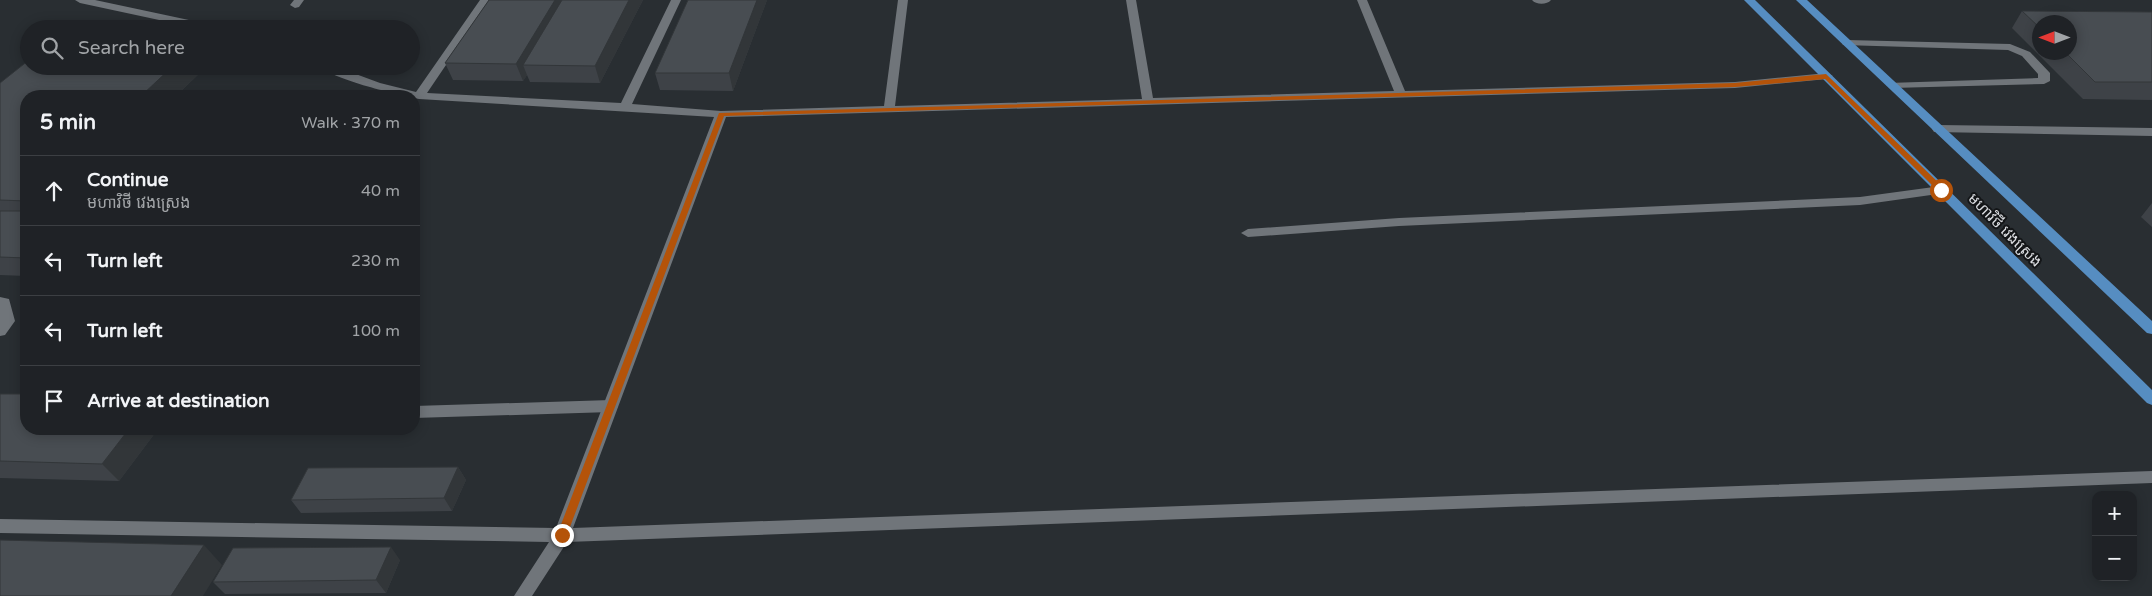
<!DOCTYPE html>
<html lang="en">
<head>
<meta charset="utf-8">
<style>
  :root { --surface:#1f2226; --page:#272a2e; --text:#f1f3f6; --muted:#a1a4a7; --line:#3c3f43 }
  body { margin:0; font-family:"Varela Round","Noto Sans Khmer",sans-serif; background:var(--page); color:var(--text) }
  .controls { position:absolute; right:15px; bottom:15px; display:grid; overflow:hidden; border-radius:10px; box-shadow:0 2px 12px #0003 }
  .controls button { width:45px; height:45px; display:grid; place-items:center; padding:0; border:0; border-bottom:1px solid var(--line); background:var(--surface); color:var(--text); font:25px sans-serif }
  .compass { position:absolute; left:2032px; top:15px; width:45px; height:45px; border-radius:50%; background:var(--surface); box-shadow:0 2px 12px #0003; rotate:270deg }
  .stop { position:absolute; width:15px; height:15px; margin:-11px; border:4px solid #b45309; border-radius:50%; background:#fff }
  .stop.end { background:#b45309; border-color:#fff; box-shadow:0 1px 5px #0008 }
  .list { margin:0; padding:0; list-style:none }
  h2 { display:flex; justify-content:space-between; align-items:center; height:65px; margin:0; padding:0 20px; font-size:21px }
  h2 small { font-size:16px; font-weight:400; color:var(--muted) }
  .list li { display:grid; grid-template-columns:32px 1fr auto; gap:15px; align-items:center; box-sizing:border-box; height:70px; padding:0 20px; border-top:1px solid var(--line) }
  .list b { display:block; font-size:19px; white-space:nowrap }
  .list p { margin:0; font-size:16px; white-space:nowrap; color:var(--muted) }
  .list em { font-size:16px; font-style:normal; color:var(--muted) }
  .icon { flex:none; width:28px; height:28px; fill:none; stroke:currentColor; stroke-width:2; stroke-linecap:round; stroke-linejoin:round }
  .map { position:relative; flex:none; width:2152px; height:596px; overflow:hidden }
  .search { position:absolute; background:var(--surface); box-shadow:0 2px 12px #0003; left:20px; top:20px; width:400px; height:55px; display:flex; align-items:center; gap:12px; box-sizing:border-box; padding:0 18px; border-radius:28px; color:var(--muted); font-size:19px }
  .panel { position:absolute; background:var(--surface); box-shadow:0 2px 12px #0003; left:20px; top:90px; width:400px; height:345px; border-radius:20px }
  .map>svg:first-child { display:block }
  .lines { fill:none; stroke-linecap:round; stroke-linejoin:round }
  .service { fill:#70757a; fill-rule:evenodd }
  .minor { fill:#70757a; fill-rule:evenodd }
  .primary { fill:#568dc1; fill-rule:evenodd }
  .wall { fill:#3e4247; fill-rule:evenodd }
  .shaded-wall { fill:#323639 }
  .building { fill:#484d52; stroke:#323639 }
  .route { fill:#b45309 }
  .labels { text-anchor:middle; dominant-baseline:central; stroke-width:4; stroke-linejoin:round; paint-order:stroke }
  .street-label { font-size:15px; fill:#dbdde1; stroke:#141618 }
</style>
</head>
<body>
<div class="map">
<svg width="2152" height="596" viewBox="0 0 2152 596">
  <rect width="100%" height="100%" fill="#292e32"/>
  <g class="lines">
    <path class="service" d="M1847,40l163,4 20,8 20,21v8l-6,3 -152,4 -6,-3 2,-2 150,-5v-4l-16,-18 -14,-6 -165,-5 -1,-2z
      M1941,186l4,1 2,3 -2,3 -85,12 -461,21 -151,11 -7,-4 7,-4 151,-11 461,-21z
      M611,400l5,2 2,4 -2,4 -5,2 -197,6v-12z"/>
    <path class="minor" d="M75,0h20l122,26 5,3h-21l-121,-26z
      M294,0h10l-5,7 -4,1 -5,-3z
      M480,0h10l-63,93 194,10 50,-103h10l-49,104 89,7 163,-5 14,-106h10l-13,106 247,-7 -16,-99h10l17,98 241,-7 -37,-91h10l38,91 330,-9 92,-9 6,3 -6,3 -92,9 -1009,29 -153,411 1579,-57v12l-1585,59 -35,54h-18l35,-54 -549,-9v-14l556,9 158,-411 -295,-18 -5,-1v-2c-18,0 -85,-19 -96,-30h16l46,17 36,9z
      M1532,0h19c-4,5 -15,5 -19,0z
      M1938,125l214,3v8l-218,-4 -2,-3 2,-3z
      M0,297l9,2 6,22 -10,14 -5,1z"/>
    <path class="primary" d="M1744,0h11l397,390v15l-5,-2z
      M1796,0h11l345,321v13l-5,-1z"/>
  </g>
  <path class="wall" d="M489,0h154l-43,83 -70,-1 -3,-7 -4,6 -70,-1 -8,-17z
    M767,0l-34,91 -73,-1 -5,-17z
    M2022,11l130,1v88l-69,-1 -71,-71zM2040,22l30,30h-30z
    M29,66h178l-31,30h-150v180l-26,-1v-192z
    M2152,203v24l-11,-10z
    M0,394l26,35h132l-39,52 -119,-3z
    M458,467l8,13 -14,31 -151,2 -10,-13z
    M400,560l-14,33 -161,1 -12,-12z"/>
  <path class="shaded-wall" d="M555,0h16l-48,65 4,10 -4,6 -7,-17z
    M629,0h14l-43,83 -5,-17z
    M757,0h10l-34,91 -4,-18z
    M173,66h34l-31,30h-35z
    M129,429h29l-39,52 -17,-17z
    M458,467l8,13 -14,31 -8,-13z
    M204,545l18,20 -19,31h-32z
    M391,547l9,13 -14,33 -10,-13z"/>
  <path class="building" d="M489,0h66l-39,64 -71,-1z
    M562,0h67l-34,66 -72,-1z
    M688,0h69l-28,73h-74z
    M2022,11l130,1v70h-57l-30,-30h5v-30h-30v6z
    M29,60v6h144l-32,30h-115v105l-26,-1v-117z
    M0,211h26v47l-26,-1z
    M0,394h26v35h103l-27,35 -102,-3z
    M458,467l-14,31 -153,2 17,-32z
    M0,540l204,5 -33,51h-171z
    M391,547l-15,33 -163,2 20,-34z"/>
  <path class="route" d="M1826,74l118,114v4h-5l-114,-113 -90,8 -1011,29 -157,419 -5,4 -5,-4 162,-422 1016,-30z"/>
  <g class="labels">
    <g class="street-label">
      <text transform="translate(2005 230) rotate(45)">មហាវិថី វេងស្រេង</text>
    </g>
  </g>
</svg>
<div class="controls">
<button>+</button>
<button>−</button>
</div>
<svg class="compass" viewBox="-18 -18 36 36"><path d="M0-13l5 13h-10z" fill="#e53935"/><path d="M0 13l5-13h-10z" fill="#a1a4a7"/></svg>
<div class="stop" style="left:1941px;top:190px"></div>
<div class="stop end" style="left:562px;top:535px"></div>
<div class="search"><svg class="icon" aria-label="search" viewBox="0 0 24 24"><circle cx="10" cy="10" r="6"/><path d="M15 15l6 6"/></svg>Search here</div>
<section class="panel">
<h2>5 min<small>Walk · 370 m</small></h2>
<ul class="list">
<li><svg class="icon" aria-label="ahead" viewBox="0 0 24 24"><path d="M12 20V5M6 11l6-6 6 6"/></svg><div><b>Continue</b><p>មហាវិថី វេងស្រេង</p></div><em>40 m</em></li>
<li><svg class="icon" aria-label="left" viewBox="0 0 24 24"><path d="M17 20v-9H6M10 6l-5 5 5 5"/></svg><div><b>Turn left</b></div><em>230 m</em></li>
<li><svg class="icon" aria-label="left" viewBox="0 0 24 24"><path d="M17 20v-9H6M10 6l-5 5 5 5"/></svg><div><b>Turn left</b></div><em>100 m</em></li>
<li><svg class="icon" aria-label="arrive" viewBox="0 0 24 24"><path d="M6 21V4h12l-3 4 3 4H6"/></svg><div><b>Arrive at destination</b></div></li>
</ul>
</section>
</div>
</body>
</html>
